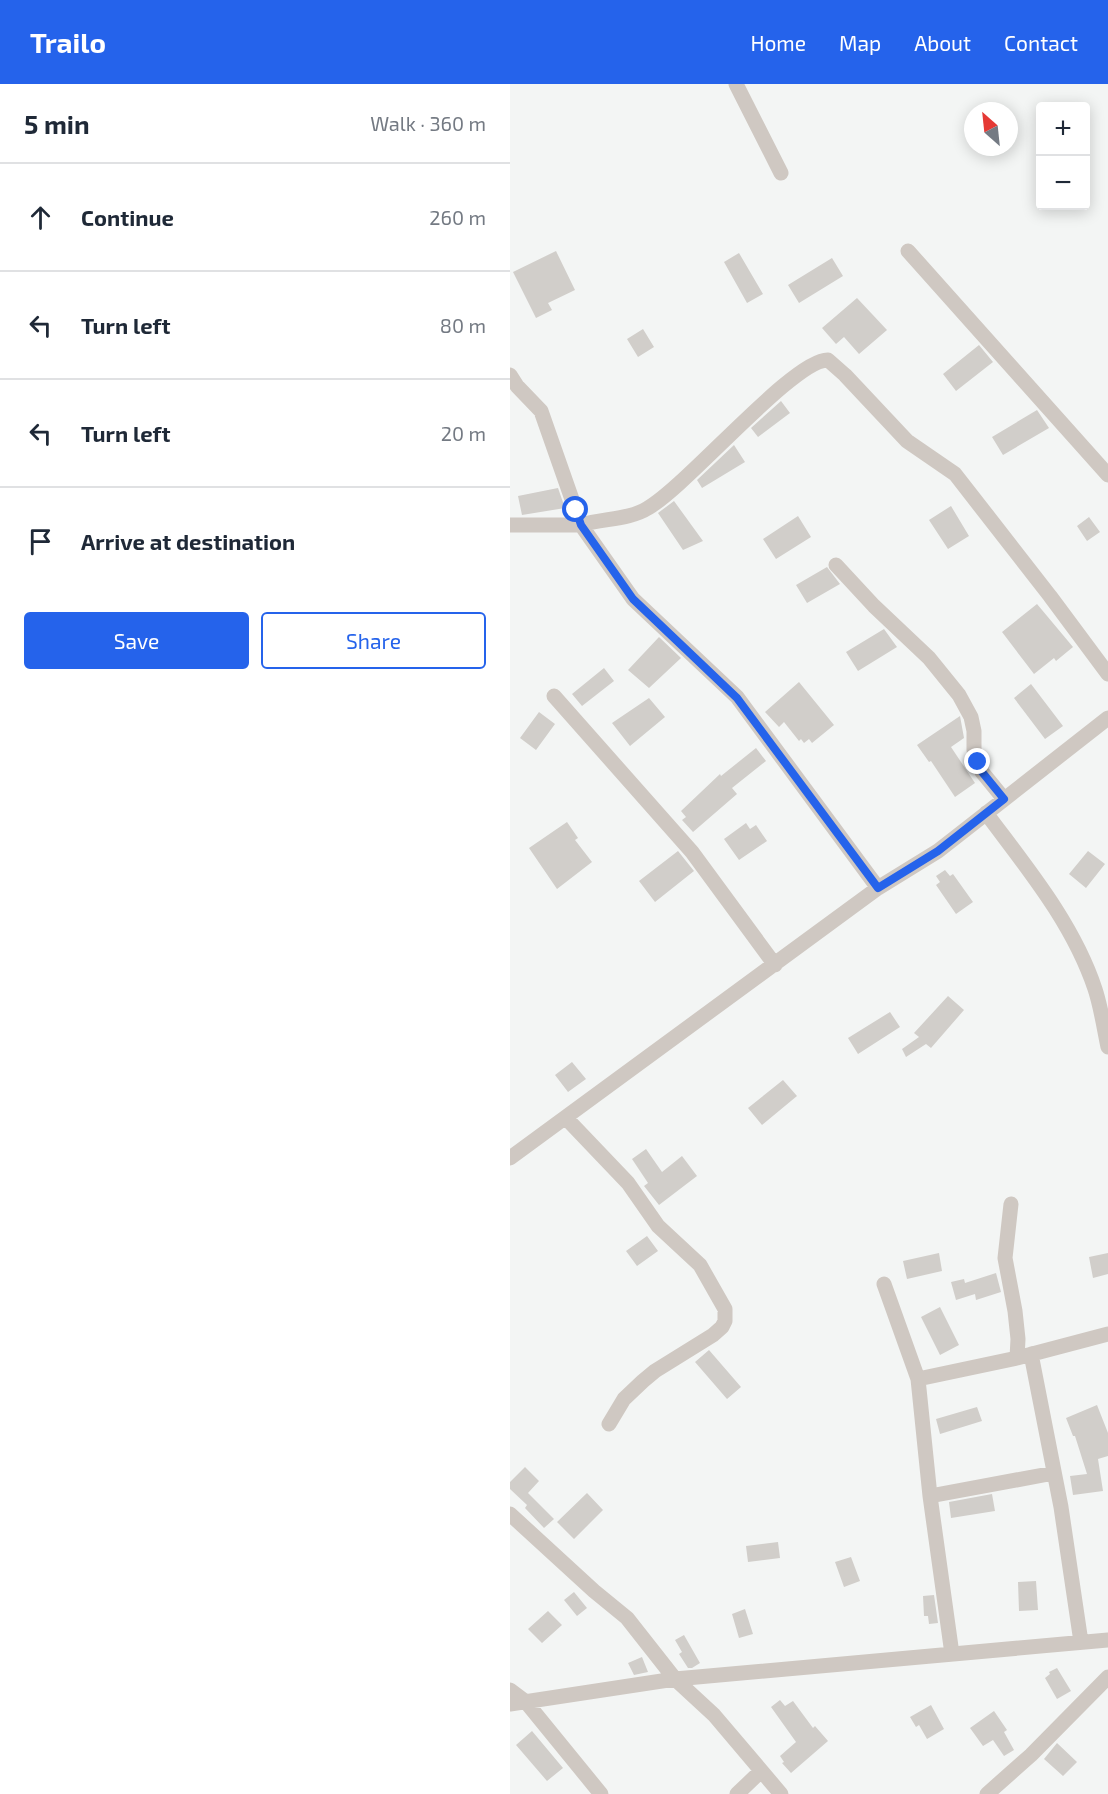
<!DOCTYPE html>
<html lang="en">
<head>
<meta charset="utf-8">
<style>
  :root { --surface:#fff; --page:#f6f6f7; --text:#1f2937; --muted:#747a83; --line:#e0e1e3; --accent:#2563eb }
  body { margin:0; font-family:"Exo 2",sans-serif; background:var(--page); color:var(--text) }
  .controls { position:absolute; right:18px; top:18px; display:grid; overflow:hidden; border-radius:6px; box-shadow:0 3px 15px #0003 }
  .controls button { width:54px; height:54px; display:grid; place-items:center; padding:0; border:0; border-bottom:2px solid var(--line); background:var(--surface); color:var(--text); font:30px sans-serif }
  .compass { position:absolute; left:454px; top:18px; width:54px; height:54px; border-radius:50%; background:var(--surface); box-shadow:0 3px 15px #0003; rotate:333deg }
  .stop { position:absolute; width:18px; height:18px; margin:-14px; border:4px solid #2563eb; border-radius:50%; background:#fff }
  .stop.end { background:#2563eb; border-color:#fff; box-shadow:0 2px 6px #0008 }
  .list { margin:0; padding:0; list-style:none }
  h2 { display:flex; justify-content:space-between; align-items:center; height:78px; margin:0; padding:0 24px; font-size:26px }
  h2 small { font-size:20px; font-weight:400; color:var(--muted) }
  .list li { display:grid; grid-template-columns:39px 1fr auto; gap:18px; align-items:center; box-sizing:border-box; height:108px; padding:0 24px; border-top:2px solid var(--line) }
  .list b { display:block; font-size:22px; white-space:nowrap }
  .list em { font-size:20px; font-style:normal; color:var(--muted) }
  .actions { display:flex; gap:12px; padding:18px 24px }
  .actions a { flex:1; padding:14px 0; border:2px solid var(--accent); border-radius:6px; text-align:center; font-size:21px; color:var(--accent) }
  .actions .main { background:var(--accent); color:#fff }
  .icon { flex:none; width:33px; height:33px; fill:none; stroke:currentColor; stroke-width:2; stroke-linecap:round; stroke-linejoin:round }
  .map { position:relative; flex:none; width:598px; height:1710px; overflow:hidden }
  header { display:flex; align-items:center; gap:36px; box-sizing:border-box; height:84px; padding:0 30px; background:var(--accent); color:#fff }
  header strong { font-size:28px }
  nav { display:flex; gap:33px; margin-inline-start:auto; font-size:21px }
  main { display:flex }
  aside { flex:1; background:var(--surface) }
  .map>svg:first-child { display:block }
  .building { fill:#d1ceca }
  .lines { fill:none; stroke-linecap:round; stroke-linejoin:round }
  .minor { stroke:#cfc8c2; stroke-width:15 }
  .route { stroke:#2563eb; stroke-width:8 }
</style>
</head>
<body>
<header>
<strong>Trailo</strong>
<nav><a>Home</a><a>Map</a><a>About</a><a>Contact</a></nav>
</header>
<main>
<aside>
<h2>5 min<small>Walk · 360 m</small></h2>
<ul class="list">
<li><svg class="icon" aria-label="ahead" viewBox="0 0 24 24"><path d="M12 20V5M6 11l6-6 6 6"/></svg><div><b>Continue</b></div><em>260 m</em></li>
<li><svg class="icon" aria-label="left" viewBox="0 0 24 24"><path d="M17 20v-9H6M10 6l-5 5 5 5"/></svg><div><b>Turn left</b></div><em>80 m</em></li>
<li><svg class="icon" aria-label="left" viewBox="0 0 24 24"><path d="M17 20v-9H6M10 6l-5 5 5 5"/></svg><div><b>Turn left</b></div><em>20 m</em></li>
<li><svg class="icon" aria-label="arrive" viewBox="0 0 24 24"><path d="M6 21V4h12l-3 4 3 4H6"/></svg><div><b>Arrive at destination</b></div></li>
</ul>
<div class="actions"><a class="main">Save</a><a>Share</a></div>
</aside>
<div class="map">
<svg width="598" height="1710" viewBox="0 0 598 1710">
  <rect width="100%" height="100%" fill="#f3f5f4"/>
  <path class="building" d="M46,167l19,39 -27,13 4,7 -16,8 -23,-46z
    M229,169l24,41 -16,9 -23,-41z
    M322,174l11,18 -44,27 -11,-18z
    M347,214l30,32 -28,24 -15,-17 -8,7 -14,-16z
    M133,245l11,18 -16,10 -11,-18z
    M469,261l14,17 -37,29 -13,-17z
    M271,317l9,12 -32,24 -7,-9z
    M527,326l12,18 -46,27 -11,-18z
    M224,361l11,17 -43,26 -5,-8z
    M48,404l7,20 -43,7 -4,-19z
    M164,417l29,40 -20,9 -25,-37z
    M441,422l18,30 -21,13 -19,-29z
    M288,432l13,21 -35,22 -13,-20z
    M579,433l11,15 -13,9 -10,-15z
    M317,483l13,17 -33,19 -11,-18z
    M527,520l36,43 -17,14 -2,-3 -20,16 -32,-42z
    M374,545l13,18 -39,24 -12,-19z
    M149,553l22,21 -32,30 -21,-18z
    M94,584l10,13 -32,25 -10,-12z
    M289,598l35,43 -22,18 -3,-4 -5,4 -3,-4 -2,2 -15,-19 -5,5 -14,-15z
    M521,600l32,42 -18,13 -31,-41z
    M139,614l16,19 -35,29 -18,-23z
    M29,628l16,12 -19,26 -16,-12z
    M450,632l4,22 -13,9 24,36 -20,14 -24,-36 -2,1 -12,-17z
    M246,664l10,13 -34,27 5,6 -44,38 -11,-12 4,-3 -5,-6 39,-37 1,2z
    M57,738l11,16 -3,2 17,22 -35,27 -28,-41z
    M236,739l4,6 6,-4 11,16 -28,19 -15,-21z
    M168,767l16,20 -39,31 -16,-21z
    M578,767l17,13 -19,24 -17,-14z
    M435,786l5,6 3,-2 20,28 -17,12 -20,-29 4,-3 -4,-6z
    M438,912l16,14 -33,38 -5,-4 -20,13 -4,-8 17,-12 -5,-4z
    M380,928l10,15 -42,27 -10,-16z
    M62,978l14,17 -18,13 -13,-17z
    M273,996l14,16 -35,29 -14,-17z
    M136,1065l16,23 20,-16 15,20 -38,29 -15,-19 4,-3 -16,-24z
    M137,1152l11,15 -21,15 -11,-15z
    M429,1169l3,18 -35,8 -4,-18z
    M598,1169v21l-15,4 -4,-21z
    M486,1189l5,19 -25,8 -1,-6 -19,6 -5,-18 13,-3 1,4z
    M430,1223l19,38 -19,10 -19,-38z
    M199,1266l32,37 -14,12 -32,-37z
    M587,1321l11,28v23l-10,3 5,32 -30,4 -3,-19 17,-2 -12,-38h-2l-7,-18z
    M467,1323l5,14 -42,13 -4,-15z
    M15,1383l14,14 -11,12 26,26 -10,9 -19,-20 2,-3 -17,-16v-7z
    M77,1409l16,17 -29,29 -17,-17z
    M482,1410l3,17 -44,7 -2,-16z
    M268,1458l2,16 -32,4 -2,-16z
    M341,1473l9,24 -16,6 -9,-25z
    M526,1497l2,29 -19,1 -1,-29z
    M64,1508l13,16 -10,8 -13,-16z
    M424,1511l4,28 -9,1 -1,-8h-4l-1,-20z
    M235,1525l8,25 -14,4 -7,-24z
    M38,1527l14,14 -20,18 -14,-14z
    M174,1551l16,28 -8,5h-4l-9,-14 3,-2 -7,-12z
    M132,1573l6,15 -14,3 -6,-12z
    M547,1584l14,23 -14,8 -12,-21 5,-4 -1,-2z
    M270,1616l5,6 8,-5 20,27 2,-2 13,15 -37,32 -9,-10 2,-1 -4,-6 16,-14 -25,-35z
    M421,1621l13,24 -17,10 -8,-14 -3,2 -6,-10z
    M484,1627l13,19 -3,2 10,18 -10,6 -11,-16 -10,6 -13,-18z
    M22,1647l31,37 -16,13 -31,-36z
    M547,1659l20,19 -14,14 -19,-17z"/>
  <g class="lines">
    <path class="minor" d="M226,0l45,89
      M398,167l200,224
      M0,291l7,11 24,25 40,114c22,-7 48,-5 67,-17 41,-24 146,-149 180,-148l17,15 62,66 48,33 95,122 58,78
      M0,441h71l52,74 104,98 141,191
      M326,481l38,41 55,52 30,37 12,22 3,14v19l4,12 4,10 22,27
      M44,612l138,156 83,113
      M476,729c41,55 87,110 109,176 6,18 9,39 13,58
      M56,1034l62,65 30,43 42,39 25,44v12l-3,6 -9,8 -58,36 -12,10 -19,18 -15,25
      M0,1074l368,-270 60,-37 170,-133
      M501,1120l-6,54 10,53 3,28 -1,19
      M374,1200l34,95 12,117 22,158
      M521,1270l30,153 20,135
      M408,1295l99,-21 91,-24
      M420,1412l124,-23
      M0,1430l84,77 33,27 48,61 39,36 67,79
      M0,1606l16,12 75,92
      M0,1620l165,-25 433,-39
      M227,1710l23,-22
      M477,1710l44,-39 77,-78"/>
  </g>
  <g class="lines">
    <path class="route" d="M66,426l5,15 52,74 104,99 141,190 60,-37 66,-52 -22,-27 -4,-10"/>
  </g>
</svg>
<div class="controls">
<button>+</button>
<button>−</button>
</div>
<svg class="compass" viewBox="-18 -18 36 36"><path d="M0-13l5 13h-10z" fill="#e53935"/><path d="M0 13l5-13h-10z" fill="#747a83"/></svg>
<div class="stop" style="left:66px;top:426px"></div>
<div class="stop end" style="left:468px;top:678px"></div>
</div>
</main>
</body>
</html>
